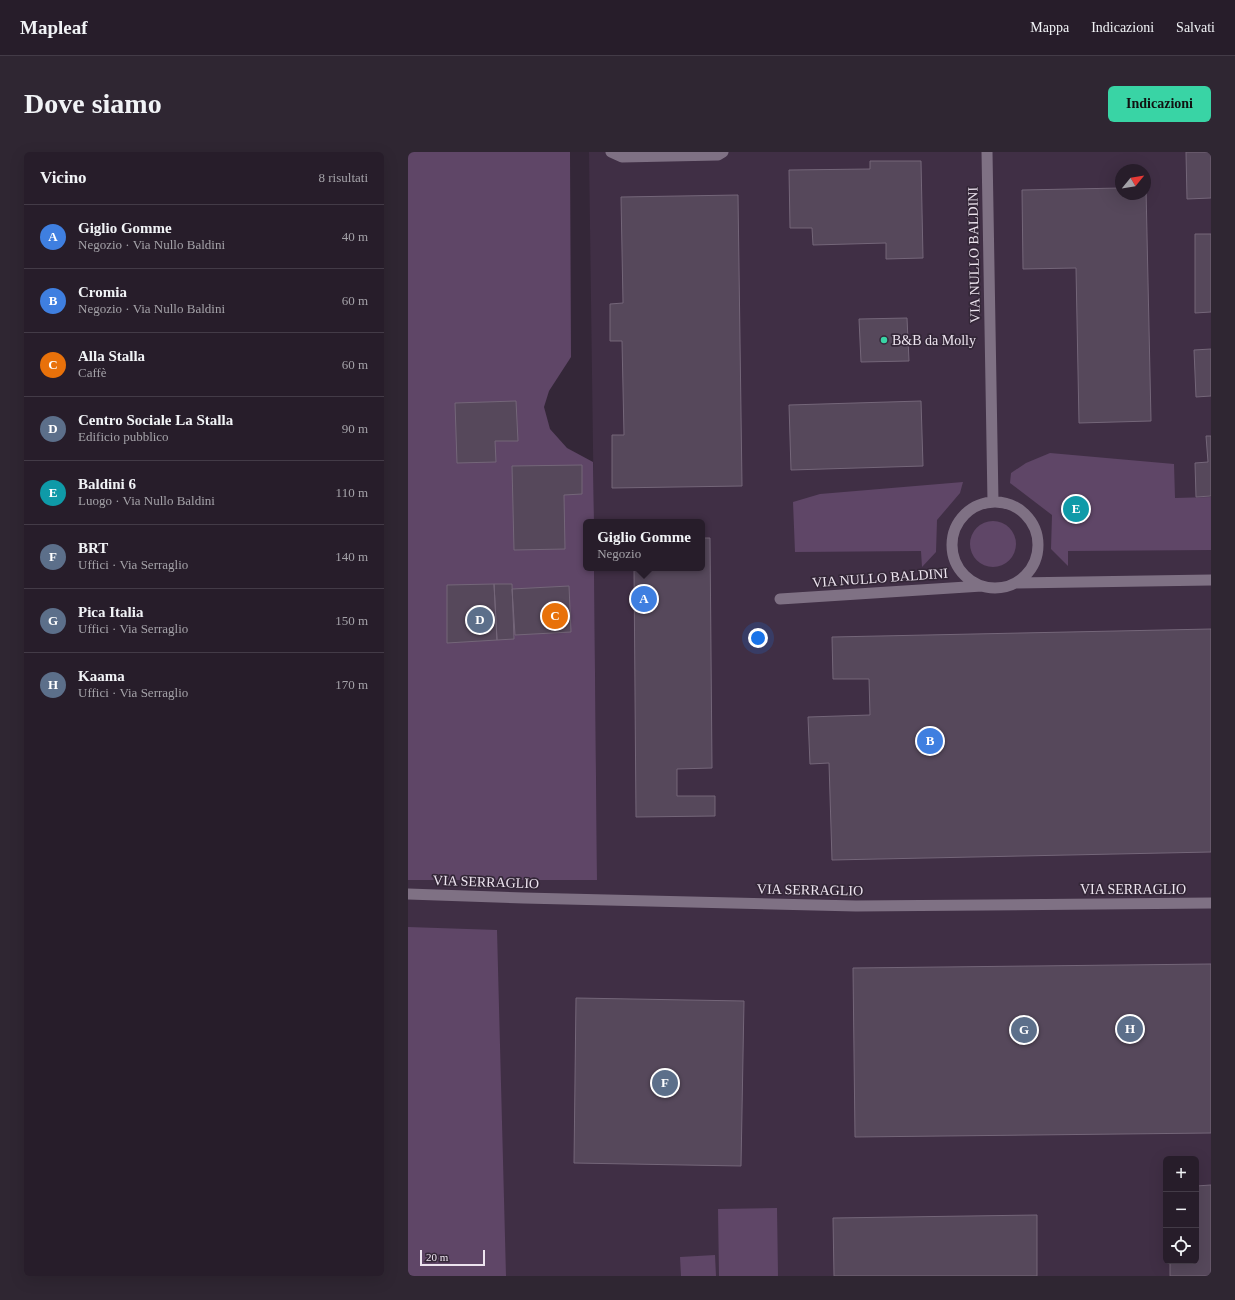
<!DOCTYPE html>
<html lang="it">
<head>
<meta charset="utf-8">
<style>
  :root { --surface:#271d2a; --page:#2f2632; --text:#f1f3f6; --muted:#a4a2a8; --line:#433b47; --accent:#39d4a5 }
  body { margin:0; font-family:"Times New Roman",serif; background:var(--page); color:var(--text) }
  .controls { position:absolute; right:12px; bottom:12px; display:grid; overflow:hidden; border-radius:6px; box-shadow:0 4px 16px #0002 }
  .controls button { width:36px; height:36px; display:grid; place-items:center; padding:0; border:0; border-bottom:1px solid var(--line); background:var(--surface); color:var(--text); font:20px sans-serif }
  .compass { position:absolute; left:707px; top:12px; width:36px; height:36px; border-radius:50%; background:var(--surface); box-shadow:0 4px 16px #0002; rotate:60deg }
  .scale { position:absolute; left:12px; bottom:10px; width:65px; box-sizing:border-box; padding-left:4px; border:2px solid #ede4ef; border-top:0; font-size:11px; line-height:14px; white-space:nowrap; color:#ede4ef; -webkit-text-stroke:3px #342738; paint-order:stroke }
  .you { position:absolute; left:350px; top:486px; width:14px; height:14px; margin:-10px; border:3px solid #fff; border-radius:50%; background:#1a73e8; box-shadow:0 0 0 6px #1a73e833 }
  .badge { display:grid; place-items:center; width:26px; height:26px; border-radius:50%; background:var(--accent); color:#fff; font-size:13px; font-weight:700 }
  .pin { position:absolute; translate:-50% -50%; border:2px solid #fff; box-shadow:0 1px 4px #0006 }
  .popup { position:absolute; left:175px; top:367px; width:122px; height:52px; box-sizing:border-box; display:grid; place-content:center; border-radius:6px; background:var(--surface); filter:drop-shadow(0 1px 3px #0005); font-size:13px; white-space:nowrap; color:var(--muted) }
  .popup b { font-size:15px; color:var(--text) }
  .popup::after { content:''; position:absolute; left:50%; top:100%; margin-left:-8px; border:8px solid transparent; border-top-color:var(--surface) }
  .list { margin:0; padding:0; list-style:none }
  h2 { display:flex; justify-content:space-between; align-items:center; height:52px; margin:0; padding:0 16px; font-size:17px }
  h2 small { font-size:13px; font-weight:400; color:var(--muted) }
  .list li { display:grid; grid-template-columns:26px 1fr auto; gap:12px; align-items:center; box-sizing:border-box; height:64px; padding:0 16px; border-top:1px solid var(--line) }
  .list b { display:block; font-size:15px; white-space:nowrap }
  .list p { margin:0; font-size:13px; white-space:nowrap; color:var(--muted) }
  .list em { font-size:13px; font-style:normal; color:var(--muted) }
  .icon { flex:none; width:22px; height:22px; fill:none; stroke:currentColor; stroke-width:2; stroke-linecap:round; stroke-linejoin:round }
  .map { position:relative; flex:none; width:803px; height:1124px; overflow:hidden; border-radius:6px }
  header { display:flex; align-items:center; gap:24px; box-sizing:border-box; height:56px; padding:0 20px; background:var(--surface); border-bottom:1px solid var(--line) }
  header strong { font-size:19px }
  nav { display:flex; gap:22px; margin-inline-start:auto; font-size:14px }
  .intro { display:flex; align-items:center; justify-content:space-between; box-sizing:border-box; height:96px; padding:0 24px }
  h1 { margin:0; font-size:28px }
  .button { padding:10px 18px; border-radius:6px; background:var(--accent); color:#111; font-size:14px; font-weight:700 }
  main { display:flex; gap:24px; padding:0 24px }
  aside { flex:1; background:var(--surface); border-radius:6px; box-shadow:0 4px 16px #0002 }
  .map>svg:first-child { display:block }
  .built { fill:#402f45; fill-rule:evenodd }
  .green { fill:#5f4667 }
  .building { fill:#56485b; stroke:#746679 }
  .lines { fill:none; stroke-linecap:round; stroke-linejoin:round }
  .minor { stroke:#7f7184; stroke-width:11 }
  .poi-dot { fill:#39d4a5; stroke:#342738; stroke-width:1.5 }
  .labels { text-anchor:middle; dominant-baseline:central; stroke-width:3.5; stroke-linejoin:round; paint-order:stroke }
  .street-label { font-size:14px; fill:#ede4ef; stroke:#342738 }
  .poi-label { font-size:14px; fill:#ede4ef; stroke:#342738; text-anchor:start }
</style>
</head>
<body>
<header>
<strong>Mapleaf</strong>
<nav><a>Mappa</a><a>Indicazioni</a><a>Salvati</a></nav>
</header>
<div class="intro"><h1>Dove siamo</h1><a class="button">Indicazioni</a></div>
<main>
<aside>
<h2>Vicino<small>8 risultati</small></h2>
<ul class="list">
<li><span class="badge" style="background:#3f7fe0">A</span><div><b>Giglio Gomme</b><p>Negozio · Via Nullo Baldini</p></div><em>40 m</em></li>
<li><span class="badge" style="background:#3f7fe0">B</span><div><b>Cromia</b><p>Negozio · Via Nullo Baldini</p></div><em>60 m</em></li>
<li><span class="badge" style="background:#e8710a">C</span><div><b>Alla Stalla</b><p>Caffè</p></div><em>60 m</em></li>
<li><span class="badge" style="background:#5c6f8a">D</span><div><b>Centro Sociale La Stalla</b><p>Edificio pubblico</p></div><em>90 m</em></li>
<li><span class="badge" style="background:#0f9aa8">E</span><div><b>Baldini 6</b><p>Luogo · Via Nullo Baldini</p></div><em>110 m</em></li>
<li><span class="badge" style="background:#5c6f8a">F</span><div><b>BRT</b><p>Uffici · Via Serraglio</p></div><em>140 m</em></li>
<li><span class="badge" style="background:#5c6f8a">G</span><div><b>Pica Italia</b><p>Uffici · Via Serraglio</p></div><em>150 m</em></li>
<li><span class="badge" style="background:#5c6f8a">H</span><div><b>Kaama</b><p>Uffici · Via Serraglio</p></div><em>170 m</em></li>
</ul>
</aside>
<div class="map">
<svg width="803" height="1124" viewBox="0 0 803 1124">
  <rect width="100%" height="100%" fill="#342738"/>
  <path class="built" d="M181,0h622v1124h-803v-396l189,-1 -3,-311h108v-46h-108zM713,18h24v24h-24zM758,1007h30v102h-30z"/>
  <path class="green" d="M0,0h162l1,205 -22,34 -5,16 6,22 17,19 26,14 1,60h-8v46h8l3,312h-189z
    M642,301l124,11 1,34 36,-1v53l-143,1v15l-17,-17 1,-34 -42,-32 1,-10 15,-10z
    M555,330l-3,11 -23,27 -1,32 -14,15 -1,-16 -126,1 -2,-50 27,-8z
    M562 392a23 23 0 1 1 46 0a23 23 0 1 1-46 0Z
    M0,775l89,3 9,346h-98z
    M369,1056l1,68h-59l-1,-67z
    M307,1103l1,21h-35l-1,-19z"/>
  <path class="building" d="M778,0h25v46l-24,1z
    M462,9h51l2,97 -37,1v-16l-73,2 -1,-17h-22l-1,-58 81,-1z
    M713,36v6h24v-6h1l5,233 -72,2 -3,-155 -53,1 -1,-79z
    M330,43l4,291 -130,2v-53h12l-2,-94h-12v-37l13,-1 -2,-106z
    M787,82h16v78l-16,1z
    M499,166l2,43 -48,1 -2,-43z
    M803,197v47l-15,1 -2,-47z
    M108,249l2,40h-23l1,21 -39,1 -2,-60z
    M513,249l2,65 -132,4 -2,-65z
    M798,284h5v60l-15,1 -1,-34 13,-1z
    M174,313v29l-18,1 1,54 -51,1 -2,-84z
    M659,349l18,1 -1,15 -17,-1z
    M294,386h8l2,230 -35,1v27h38v20l-79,1 -2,-249h68z
    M86,432l3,56 -50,3v-58z
    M86,432h18l2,55 -17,1z
    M161,434l2,46 -56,3 -3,-46z
    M803,477v223l-379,8 -3,-97 -19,1 -2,-47 62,-2 -1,-36h-36l-1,-42z
    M803,812v169l-356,4 -2,-169z
    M168,846l168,3 -3,165 -167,-3z
    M803,1033v91h-41v-15h26v-75z
    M629,1063v61h-203l-1,-58z"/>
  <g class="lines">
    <path class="minor" d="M203,0l11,5 96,-2 5,-3
      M579,0l6,350
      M544 393a43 43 0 1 1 86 0a43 43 0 1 1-86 0Z
      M608,431l195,-3
      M372,447l202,-13
      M0,742l116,4 332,8 355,-3"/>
  </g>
  <circle class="poi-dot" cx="476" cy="188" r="4"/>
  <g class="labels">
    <g class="street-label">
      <text transform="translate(566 103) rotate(-91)">VIA NULLO BALDINI</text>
      <text transform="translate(472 426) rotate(-4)">VIA NULLO BALDINI</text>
      <text transform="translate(78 730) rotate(2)">VIA SERRAGLIO</text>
      <text x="725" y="737">VIA SERRAGLIO</text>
      <text transform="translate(402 738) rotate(1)">VIA SERRAGLIO</text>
    </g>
    <g class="poi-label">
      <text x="484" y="188">B&amp;B da Molly</text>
    </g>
  </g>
</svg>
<div class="controls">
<button>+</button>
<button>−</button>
<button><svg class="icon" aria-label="locate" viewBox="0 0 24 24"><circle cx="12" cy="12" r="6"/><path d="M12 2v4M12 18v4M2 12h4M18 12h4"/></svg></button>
</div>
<svg class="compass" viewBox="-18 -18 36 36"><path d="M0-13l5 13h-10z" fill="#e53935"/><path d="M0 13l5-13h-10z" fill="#a4a2a8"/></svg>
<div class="scale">20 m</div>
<div class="you"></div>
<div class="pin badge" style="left:236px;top:447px;background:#3f7fe0">A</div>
<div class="popup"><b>Giglio Gomme</b>Negozio</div>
<div class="pin badge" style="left:522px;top:589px;background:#3f7fe0">B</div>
<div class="pin badge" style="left:147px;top:464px;background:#e8710a">C</div>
<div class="pin badge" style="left:72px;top:468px;background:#5c6f8a">D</div>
<div class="pin badge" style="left:668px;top:357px;background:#0f9aa8">E</div>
<div class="pin badge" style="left:257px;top:931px;background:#5c6f8a">F</div>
<div class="pin badge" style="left:616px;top:878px;background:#5c6f8a">G</div>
<div class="pin badge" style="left:722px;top:877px;background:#5c6f8a">H</div>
</div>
</main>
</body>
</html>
